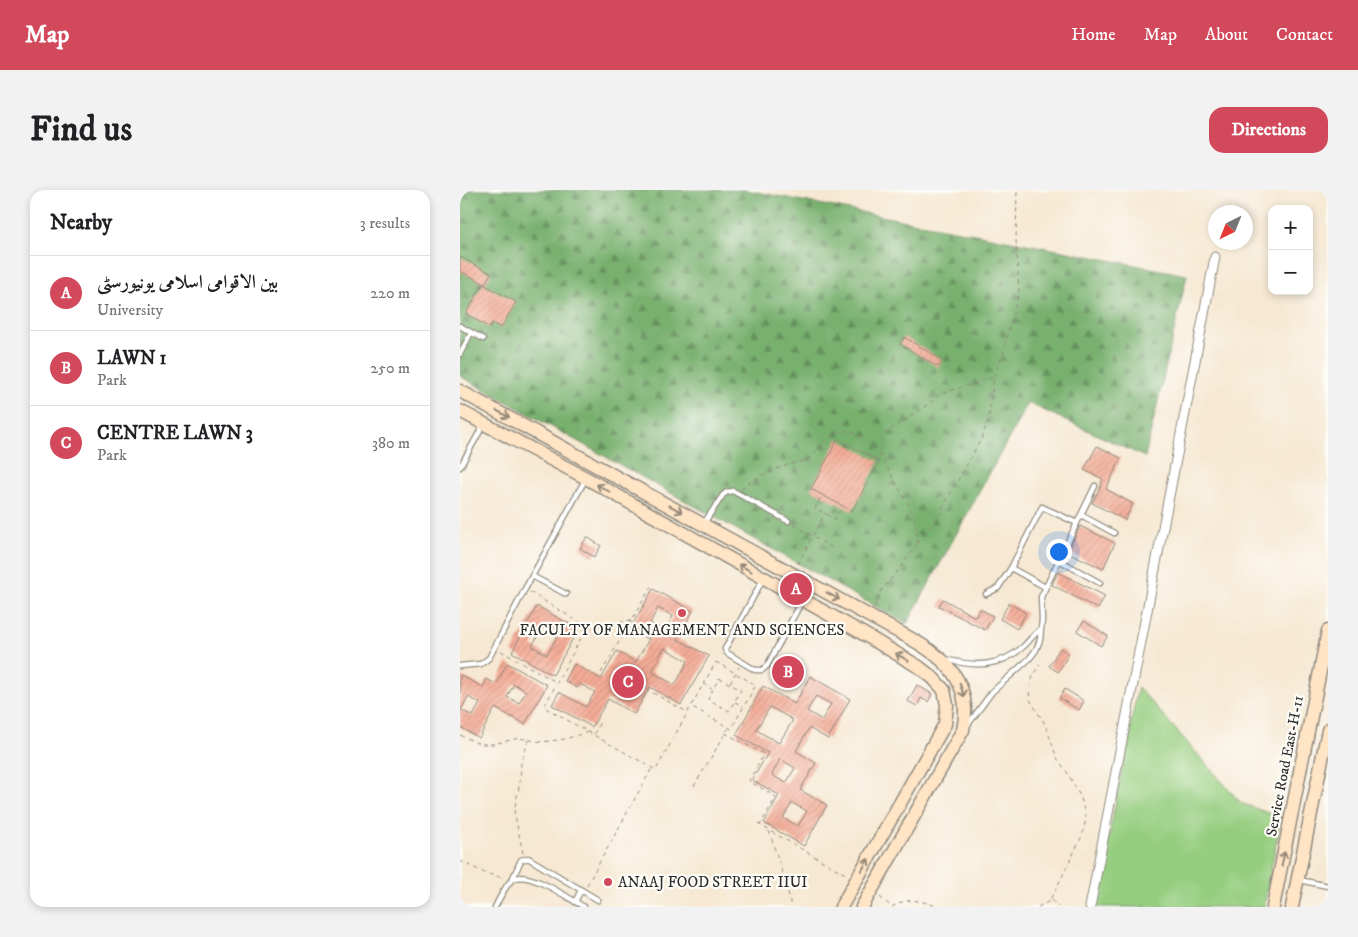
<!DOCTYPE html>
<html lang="en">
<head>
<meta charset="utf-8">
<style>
  :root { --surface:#fff; --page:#f2f2f2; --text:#202124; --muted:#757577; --line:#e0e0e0; --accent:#d1495b }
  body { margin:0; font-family:"IM FELL DW Pica",Amiri,serif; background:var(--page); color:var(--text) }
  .controls { position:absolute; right:15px; top:15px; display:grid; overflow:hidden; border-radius:10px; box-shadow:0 2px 8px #0003 }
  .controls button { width:45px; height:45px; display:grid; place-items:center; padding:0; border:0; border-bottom:1px solid var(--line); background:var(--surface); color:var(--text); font:25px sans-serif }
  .compass { position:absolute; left:748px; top:15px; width:45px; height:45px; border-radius:50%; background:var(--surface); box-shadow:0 2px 8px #0003; rotate:223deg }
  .you { position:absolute; left:598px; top:361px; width:18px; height:18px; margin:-12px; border:4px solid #fff; border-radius:50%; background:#1a73e8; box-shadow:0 0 0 8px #1a73e833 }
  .badge { display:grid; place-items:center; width:32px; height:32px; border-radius:50%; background:var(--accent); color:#fff; font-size:16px; font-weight:700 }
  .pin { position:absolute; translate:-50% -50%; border:2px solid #fff; box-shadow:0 1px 5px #0006 }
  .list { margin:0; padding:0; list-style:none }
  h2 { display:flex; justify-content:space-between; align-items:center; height:65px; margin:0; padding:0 20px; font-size:21px }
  h2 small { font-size:16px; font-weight:400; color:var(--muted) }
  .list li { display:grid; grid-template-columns:32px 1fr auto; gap:15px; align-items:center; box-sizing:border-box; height:75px; padding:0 20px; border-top:1px solid var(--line) }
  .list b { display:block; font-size:19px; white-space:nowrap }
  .list p { margin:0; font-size:16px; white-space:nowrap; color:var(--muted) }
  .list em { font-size:16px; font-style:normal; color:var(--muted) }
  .map { position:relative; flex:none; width:868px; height:717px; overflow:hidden; border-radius:15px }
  header { display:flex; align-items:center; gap:30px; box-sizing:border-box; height:70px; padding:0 25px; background:var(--accent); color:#fff }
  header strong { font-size:24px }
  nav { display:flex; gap:28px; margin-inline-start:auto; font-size:18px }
  .intro { display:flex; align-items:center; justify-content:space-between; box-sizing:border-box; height:120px; padding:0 30px }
  h1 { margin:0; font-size:35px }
  .button { padding:12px 22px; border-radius:15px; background:var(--accent); color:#fff; font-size:18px; font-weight:700 }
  main { display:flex; gap:30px; padding:0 30px }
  aside { flex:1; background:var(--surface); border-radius:15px; box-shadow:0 2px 8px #0003 }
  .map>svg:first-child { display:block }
  .grass { fill:#95cd7f; stroke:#607c55 }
  .forest { fill:url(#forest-firs); stroke:#526e4c }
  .building { fill:url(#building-hatch); fill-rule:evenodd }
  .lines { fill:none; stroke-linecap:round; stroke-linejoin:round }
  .lane-casing { stroke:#908a7e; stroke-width:7 }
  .street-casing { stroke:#908a7e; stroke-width:11 }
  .secondary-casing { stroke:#908a7e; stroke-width:15 }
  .path { stroke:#908a7e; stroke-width:1; stroke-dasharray:4 4; stroke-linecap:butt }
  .lane { stroke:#fff; stroke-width:4.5 }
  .street { stroke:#fff; stroke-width:9 }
  .secondary { stroke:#ffe4c6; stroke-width:12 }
  .oneway { stroke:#958878 }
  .poi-dot { fill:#d1495b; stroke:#fdfcf7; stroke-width:2 }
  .labels { text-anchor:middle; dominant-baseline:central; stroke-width:4.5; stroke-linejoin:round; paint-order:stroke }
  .poi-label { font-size:15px; fill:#2b2b2b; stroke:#fdfcf7 }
  .street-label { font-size:15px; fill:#2b2b2b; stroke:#fdfcf7 }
</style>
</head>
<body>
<header>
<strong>Map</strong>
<nav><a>Home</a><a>Map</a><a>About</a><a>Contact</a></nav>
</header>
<div class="intro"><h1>Find us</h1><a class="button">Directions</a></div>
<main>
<aside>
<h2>Nearby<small>3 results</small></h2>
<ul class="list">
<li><span class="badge">A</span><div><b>بین الاقوامی اسلامی یونیورسٹی</b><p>University</p></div><em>220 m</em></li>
<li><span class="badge">B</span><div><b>LAWN 1</b><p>Park</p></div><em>250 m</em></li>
<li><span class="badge">C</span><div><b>CENTRE LAWN 3</b><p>Park</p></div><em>380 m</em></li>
</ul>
</aside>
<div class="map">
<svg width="868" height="717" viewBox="0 0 868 717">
  <defs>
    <pattern id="forest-firs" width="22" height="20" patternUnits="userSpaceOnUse" patternTransform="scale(1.25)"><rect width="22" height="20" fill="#78b06e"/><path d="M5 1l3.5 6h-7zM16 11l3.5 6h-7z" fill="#638f5b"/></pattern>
    <pattern id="building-hatch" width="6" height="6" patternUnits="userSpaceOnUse" patternTransform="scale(1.25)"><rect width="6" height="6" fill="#f4ac97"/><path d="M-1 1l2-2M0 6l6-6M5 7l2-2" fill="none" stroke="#d19482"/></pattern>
  </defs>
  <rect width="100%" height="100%" fill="#fdfcf7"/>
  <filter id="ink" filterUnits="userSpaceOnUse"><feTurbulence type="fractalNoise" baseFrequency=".02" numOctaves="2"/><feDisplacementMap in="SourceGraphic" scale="10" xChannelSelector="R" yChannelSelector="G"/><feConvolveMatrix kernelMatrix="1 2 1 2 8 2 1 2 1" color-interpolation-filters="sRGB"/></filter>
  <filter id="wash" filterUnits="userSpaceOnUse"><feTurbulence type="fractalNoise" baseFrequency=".0096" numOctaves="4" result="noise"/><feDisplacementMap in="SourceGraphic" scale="20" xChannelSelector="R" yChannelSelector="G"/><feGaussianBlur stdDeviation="1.12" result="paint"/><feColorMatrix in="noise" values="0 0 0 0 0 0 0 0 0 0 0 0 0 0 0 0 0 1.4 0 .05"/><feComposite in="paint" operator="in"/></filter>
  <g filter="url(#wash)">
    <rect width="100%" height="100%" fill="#f6e8d2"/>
    <path class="grass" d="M678,497l103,116 40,15 -17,89h-169z"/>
    <path class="forest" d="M0,0h286l441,85 -42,182 -117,-54 -121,221 -447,-248z"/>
    <g id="blocks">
      <path class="building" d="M0,67l31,16 -6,11 -25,-13z
        M23,94l33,18 -15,26 -9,-5 -2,5 -24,-14z
        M444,147l38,23 -4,7 -38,-23z
        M378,249l41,22 -27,50 -41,-22z
        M637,256l24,12 -15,31 27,15 -8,16 -33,-17 10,-19 -1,-1 2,-4 -19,-9z
        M620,336l35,17 -12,26 -35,-17z
        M127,347l14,9 -7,11 -14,-9z
        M598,382l47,24 -7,13 -46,-24z
        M193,399l40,22 -16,28 32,17 -28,49 -31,-18 -16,27 -26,-15 -16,28 -40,-22 7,-13 27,15 9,-15 -15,-8 -3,4 -12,-7 9,-17 27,15 16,-28 19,11 13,-23 -19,-10zM198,418l15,8 -8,15 -15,-8zM204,458l24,13 -13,24 -23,-13zM163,481l15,9 -9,15 -15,-8z
        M483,409l32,18 5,-8 13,7 -8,14 -46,-24z
        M549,413l17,10 -9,16 -17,-10z
        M77,416l41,23 -25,46 -41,-23zM83,437l15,8 -11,20 -15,-9z
        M624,431l24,15 -7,10 -24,-15z
        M600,458l9,6 -11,18 -9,-6z
        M47,473l40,22 -22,39 -30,-16 -16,30 -19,-11v-52l23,12 4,-8 9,5zM54,494l12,7 -7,12 -12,-6zM8,507l12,6 -7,13 -12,-6z
        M350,486l40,23 -22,40 -19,-11 -13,23 20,12 -16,27 27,15 -23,41 -40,-23 15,-28 -27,-15 16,-27 -32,-18 27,-49 32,18zM356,506l15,8 -9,16 -15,-9zM310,517l23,13 -14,23 -23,-13zM320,569l15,9 -9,15 -14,-8zM332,613l15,8 -9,15 -15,-8z
        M457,495l15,9 -4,8 -7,-4 -4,8 -9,-5z
        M605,499l19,12 -5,9 -20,-12z"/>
    </g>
  </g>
  <g filter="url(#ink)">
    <use href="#blocks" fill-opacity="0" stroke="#908a7e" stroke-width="1"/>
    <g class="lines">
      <defs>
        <path id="lane" d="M0,136l23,13
          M0,164l11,-21
          M0,277l24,-43
          M621,325l33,18
          M244,333l19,-28 4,-3 6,-1 55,30
          M599,370l41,23
          M551,378l34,19
          M72,386l34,18
          M303,389l-38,70 2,4 28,17h7l5,-4 35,-65
          M526,404l12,-6 13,-20 31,-61 35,16
          M485,469c29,8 55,9 79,-13 6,-6 10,-12 17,-17
          M0,476l21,-2 8,-6 36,-69 60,-109
          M507,536l25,-34 37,-33 7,-9 4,-10 2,-21 -1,-22 54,-111
          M52,690l9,-20 7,-2 70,42
          M839,690l29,6
          M115,712l6,-12
          M35,717c4,-7 11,-23 17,-27 14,-12 58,19 72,27"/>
        <path id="street" d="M630,717l125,-650"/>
        <path id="secondary" d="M0,201l411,226c48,27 106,47 92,113l-101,177
          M0,221l126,67 276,155 57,34 13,10 12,13 3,15 -2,19 -104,183
          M813,717l55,-276
          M832,717l36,-177"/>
      </defs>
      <use href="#lane" class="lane-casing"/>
      <use href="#street" class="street-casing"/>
      <use href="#secondary" class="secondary-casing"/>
      <path class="path" d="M282,299c9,-10 31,-19 45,-24 7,-2 15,-3 22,-7 10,-7 20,-25 33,-27 15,-1 27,12 36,21
        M360,308l-5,10 20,11 6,-10
        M334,335l40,24
        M458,354l-4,-29 -35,-62 5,-19 46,-31 10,-9 54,-17
        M338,374l27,-51
        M70,402l57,35 -43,80 112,63 35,-64
        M415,417l5,-15 21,-25 37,-51 42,-75 8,-19 6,-46 8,-19 17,-66 -3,-51 1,-50
        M128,437h8l35,-7
        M41,461l55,31
        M256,472l40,23 -25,44 -40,-23z
        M141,483l51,-88
        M259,488l22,12 -12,21 -21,-12z
        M270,493l9,-16
        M243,494l9,5
        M193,503l34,19
        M275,512l8,4
        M265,543l39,21 -15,27 27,16 -16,28
        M134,544l7,-14
        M0,545l20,9h13l26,-6 23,4 23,-3 23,-7
        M234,596l34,-57
        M298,634l89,51
        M309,641l18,56 4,20
        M63,663l-9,-42 6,-29 1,-20 8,-22
        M0,671l25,12 19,5
        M127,695l65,-117
        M420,707l12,10
        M592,710l6,7
        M432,717c16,-11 30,-6 47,0
        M578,717l10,-5 6,-9 28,-57 4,-18 -5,-20 -14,-26 -10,-14 -12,-34 -16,-26c1,-12 3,-24 11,-34"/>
      <use href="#lane" class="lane"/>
      <use href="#street" class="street"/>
      <use href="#secondary" class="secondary"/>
    </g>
    <defs><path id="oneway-shaft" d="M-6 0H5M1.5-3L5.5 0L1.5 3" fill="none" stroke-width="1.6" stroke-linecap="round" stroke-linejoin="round" transform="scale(1.25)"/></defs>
    <g class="oneway">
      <use href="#oneway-shaft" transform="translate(43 224) rotate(28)"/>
      <use href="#oneway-shaft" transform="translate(143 298) rotate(-150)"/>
      <use href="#oneway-shaft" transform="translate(216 319) rotate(28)"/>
      <use href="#oneway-shaft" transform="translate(285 378) rotate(-151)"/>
      <use href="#oneway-shaft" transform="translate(373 406) rotate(29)"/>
      <use href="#oneway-shaft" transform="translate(442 467) rotate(-149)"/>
      <use href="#oneway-shaft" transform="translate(502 500) rotate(71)"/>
      <use href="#oneway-shaft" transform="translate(823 669) rotate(-79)"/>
      <use href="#oneway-shaft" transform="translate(405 675) rotate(-60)"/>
    </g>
  </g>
  <g class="poi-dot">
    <circle cx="222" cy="423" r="5"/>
    <circle cx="148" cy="692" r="5"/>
  </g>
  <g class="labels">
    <g class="poi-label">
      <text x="222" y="440">FACULTY OF MANAGEMENT AND SCIENCES</text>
      <text x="158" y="692" text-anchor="start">ANAAJ FOOD STREET IIUI</text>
    </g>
    <g class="street-label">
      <text transform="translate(825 576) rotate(-79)">Service Road East-H-11</text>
    </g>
  </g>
</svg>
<div class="controls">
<button>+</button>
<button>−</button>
</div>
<svg class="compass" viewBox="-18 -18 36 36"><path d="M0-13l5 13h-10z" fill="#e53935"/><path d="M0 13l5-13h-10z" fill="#757577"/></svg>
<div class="you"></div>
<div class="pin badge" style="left:336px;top:399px">A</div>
<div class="pin badge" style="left:328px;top:482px">B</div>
<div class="pin badge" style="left:168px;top:492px">C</div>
</div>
</main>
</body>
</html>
